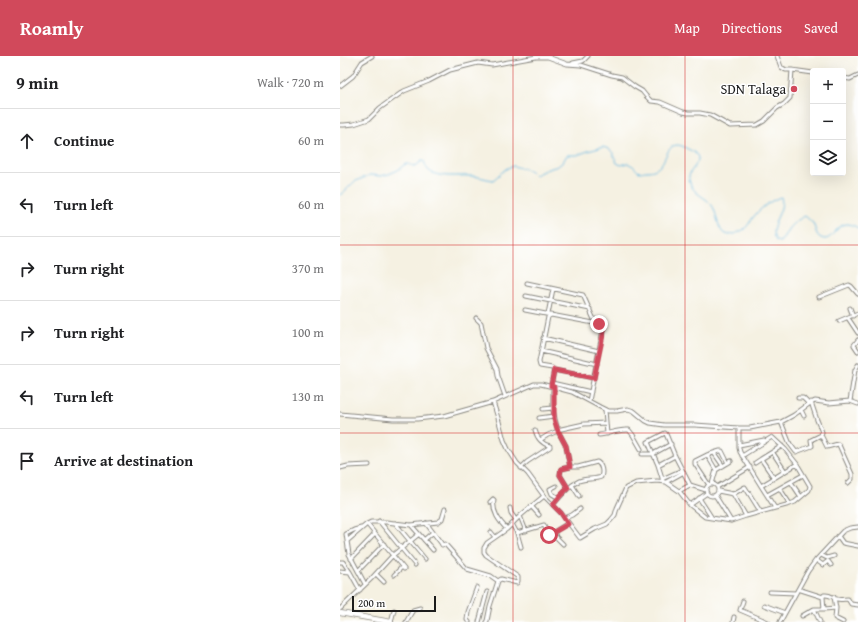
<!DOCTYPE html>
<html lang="en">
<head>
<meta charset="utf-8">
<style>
  :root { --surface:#fff; --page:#f6f6f6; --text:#202124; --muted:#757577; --line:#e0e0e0; --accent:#d1495b }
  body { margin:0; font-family:"Gentium Book Plus",serif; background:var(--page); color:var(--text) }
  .controls { position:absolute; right:12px; top:12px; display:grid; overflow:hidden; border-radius:4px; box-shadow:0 4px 16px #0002 }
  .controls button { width:36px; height:36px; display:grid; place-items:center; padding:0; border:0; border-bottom:1px solid var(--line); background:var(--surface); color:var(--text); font:20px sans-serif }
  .scale { position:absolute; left:12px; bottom:10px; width:84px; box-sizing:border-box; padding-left:4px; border:2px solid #1c1c1c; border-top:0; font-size:11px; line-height:14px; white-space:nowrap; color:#1c1c1c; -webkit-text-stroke:3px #fff; paint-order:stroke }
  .stop { position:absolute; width:12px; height:12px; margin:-9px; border:3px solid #d1495b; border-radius:50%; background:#fff }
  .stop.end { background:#d1495b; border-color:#fff; box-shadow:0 1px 4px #0008 }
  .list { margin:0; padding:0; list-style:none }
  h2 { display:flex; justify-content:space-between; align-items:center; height:52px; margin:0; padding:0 16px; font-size:17px }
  h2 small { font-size:13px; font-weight:400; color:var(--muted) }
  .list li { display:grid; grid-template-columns:26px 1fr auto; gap:12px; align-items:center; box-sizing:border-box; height:64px; padding:0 16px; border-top:1px solid var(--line) }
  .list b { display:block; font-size:15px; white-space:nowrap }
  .list em { font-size:13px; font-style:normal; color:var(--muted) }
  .icon { flex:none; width:22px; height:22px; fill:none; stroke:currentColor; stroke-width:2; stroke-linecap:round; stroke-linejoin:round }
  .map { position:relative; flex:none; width:518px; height:566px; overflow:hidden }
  header { display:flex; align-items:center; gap:24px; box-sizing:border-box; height:56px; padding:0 20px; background:var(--accent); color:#fff }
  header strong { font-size:19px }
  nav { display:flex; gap:22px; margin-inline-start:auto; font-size:14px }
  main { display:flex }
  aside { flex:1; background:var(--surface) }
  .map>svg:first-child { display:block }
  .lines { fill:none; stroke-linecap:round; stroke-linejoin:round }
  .stream { stroke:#67b7e1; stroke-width:1 }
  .minor-casing { stroke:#88867f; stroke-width:5 }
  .highway-casing { stroke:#88867f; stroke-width:6 }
  .minor { stroke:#fff; stroke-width:3 }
  .highway { stroke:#fff; stroke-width:4.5 }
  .route { stroke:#d1495b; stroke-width:5 }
  .grid { fill:none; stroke:#d62828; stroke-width:1; stroke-opacity:0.55 }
  .poi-dot { fill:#d1495b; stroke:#fff; stroke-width:1.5 }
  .labels { text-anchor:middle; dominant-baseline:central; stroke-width:3; stroke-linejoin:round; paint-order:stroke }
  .poi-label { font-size:14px; fill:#1c1c1c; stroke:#fff; text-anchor:end }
</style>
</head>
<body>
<header>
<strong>Roamly</strong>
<nav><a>Map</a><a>Directions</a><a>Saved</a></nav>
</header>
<main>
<aside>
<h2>9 min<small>Walk · 720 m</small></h2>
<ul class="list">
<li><svg class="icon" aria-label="ahead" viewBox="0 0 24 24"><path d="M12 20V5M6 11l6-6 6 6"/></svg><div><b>Continue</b></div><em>60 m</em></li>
<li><svg class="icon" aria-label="left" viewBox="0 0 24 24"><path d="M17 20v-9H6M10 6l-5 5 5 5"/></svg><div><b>Turn left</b></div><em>60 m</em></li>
<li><svg class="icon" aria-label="right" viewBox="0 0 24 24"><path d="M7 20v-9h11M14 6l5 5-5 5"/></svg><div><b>Turn right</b></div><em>370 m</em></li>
<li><svg class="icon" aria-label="right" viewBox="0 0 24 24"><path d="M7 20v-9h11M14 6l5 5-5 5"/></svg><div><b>Turn right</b></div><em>100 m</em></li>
<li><svg class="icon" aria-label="left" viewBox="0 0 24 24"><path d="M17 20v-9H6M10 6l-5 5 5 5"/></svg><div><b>Turn left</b></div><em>130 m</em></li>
<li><svg class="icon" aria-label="arrive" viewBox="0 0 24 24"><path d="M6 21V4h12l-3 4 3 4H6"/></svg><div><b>Arrive at destination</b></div></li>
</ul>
</aside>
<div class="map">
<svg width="518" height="566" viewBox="0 0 518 566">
  <rect width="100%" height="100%" fill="#fff"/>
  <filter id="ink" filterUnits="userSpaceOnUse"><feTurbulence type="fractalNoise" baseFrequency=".025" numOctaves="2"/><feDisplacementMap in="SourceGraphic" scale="8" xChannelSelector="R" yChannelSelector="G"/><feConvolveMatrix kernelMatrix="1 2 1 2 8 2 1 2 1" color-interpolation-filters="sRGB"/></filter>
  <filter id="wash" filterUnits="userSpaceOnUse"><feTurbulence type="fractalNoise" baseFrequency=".012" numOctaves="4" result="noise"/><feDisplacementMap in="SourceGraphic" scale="16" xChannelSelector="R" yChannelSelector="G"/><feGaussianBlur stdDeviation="0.9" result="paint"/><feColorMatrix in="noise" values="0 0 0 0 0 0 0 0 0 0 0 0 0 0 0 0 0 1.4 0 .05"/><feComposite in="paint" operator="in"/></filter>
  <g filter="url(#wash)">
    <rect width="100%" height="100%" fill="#f5f1e2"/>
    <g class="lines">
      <path class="stream" d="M0,139l6,-5 8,-8 16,-7 11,1 8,-2 9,-4 6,-5 4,-1 6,2 3,-1 5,-4h2c1,3 2,6 4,9 10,9 31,5 43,6 7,0 14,3 22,4 7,-5 11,-12 20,-14l16,4 4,4 2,1 10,-5 13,-4 5,-4 4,-7h10l11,-4 15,-4 6,2 4,4 4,10 4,2 7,-2c1,1 3,2 5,3 3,2 3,5 7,6 0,0 5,-1 6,-1 5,0 10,-1 14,-5 7,-8 8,-25 22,-20 3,1 5,3 8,4 20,10 -4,19 -1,30 4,16 18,16 24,27 4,7 5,24 12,27 3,1 7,1 9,0 15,-5 13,-10 22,-20 5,-6 17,-15 25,-17 5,15 -15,29 -5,44l4,1c4,-4 5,-9 9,-14 4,-5 10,-9 16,-12 2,2 5,4 7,6 4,5 3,13 9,16 14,7 15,-25 37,-10"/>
    </g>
  </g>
  <g filter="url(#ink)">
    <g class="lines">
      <defs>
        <path id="minor" d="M437,0l4,11 5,3h6
          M233,7l10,-2 5,-5
          M503,22l7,1 8,-4
          M0,30l13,-10 9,-14 10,-6
          M0,69h4l10,-1 15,-5 11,-11 24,-17 25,-10 21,-11 28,-7 14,2 44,-8h12l19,7 14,1 31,10 10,2 13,10 7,4 4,5 5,5 9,1 23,10 5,1h12l10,2 20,11 27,-1 7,-4 13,-13 7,-4 6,-6 2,-28 21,3
          M187,227l56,12 13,29
          M186,240l64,13
          M479,241l30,-12 2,1 7,8
          M510,252l3,8
          M185,254l26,5
          M208,258l5,-25
          M136,262l5,5 5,25 11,21 1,7 7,20
          M508,262l10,15
          M499,265l19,-8
          M203,282l56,13
          M518,284l-4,5 4,6
          M201,295l56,13
          M214,314l40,8
          M212,327l39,9
          M211,330l3,-16 -2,-2 -12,-2 -1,-4 9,-45 3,-2 48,9 4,3v3l-14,71
          M213,331v23l2,9 3,12 8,15 4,21 -9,2 -1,6 8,13
          M458,342h5l6,6
          M510,345l5,-31 3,-5
          M153,346l5,16 6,22 4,9 9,14 11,11 16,22 17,17 19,25 15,-9 12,-5 4,-4 4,-5 2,-7 9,-20 10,-5 21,-2 9,1 13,9 11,14 15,12 26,4 15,-5 44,-12 5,-2 14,-12 1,-4 -13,-22 -36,22 -21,-34 -1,-4v-20
          M203,353l10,-1
          M265,354l2,24
          M461,354l3,6
          M0,358l53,5h24l27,-3 49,-14 41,-18h7l12,3 19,5 28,15 8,4h9l11,-2 6,2 12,10 4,2 14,2h31l44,3h11l31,-6 13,-7 15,-11 6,-3 14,2 21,-2 8,3
          M199,362l15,-2
          M441,366l9,22 6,8 16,-6 -1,-6 10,-5 1,-3 -5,-12 -6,-18
          M217,374l27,-6 22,-1
          M259,379c10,-1 19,-6 30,-5l4,5 8,14
          M481,379l6,12 11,-3 1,1 13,29v5l-4,4
          M200,384l8,-5 10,-4
          M399,389l25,-5
          M374,397l9,13
          M433,397l12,18
          M302,398h11l18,-10
          M367,399l9,15
          M402,400l30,-19 13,12 12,15
          M415,407l6,-4
          M318,409l17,-9
          M0,412l8,-2 21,-1
          M181,412l6,-6 23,-15v-1c-8,-2 -13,-8 -15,-16
          M434,422l-13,-19 21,-13
          M322,423l20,-9
          M323,425l-5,-16 -10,-23 17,-9 1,1 9,22 15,29
          M326,426l18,-10
          M451,426l10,15
          M372,428l4,-14 15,-9
          M366 434a6 6 0 1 1 12 0a6 6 0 1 1-12 0Z
          M232,429l7,11
          M369,429l-14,-21v-3l12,-6 13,-4h2l6,12
          M216,430l-6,3 2,5 7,4
          M421,430l14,22
          M377,431l33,-20
          M440,433l10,15
          M339,435l11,-6 16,5
          M378,435l15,3 12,-7 15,24
          M393,438l13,22
          M375,439l16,26
          M427,439l36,-20
          M359,442l13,20
          M150,446l3,-3 1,1c-2,12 5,21 13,29
          M213,449c8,-9 15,-19 26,-24 7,-3 15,-1 22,-4 2,-5 1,-12 -4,-15l-19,5h-8
          M350,449l17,-12
          M191,450l8,9
          M170,452l1,5 5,7
          M180,460l6,15
          M225,462l7,-3 8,-6
          M39,465l36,44
          M55,467l30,36
          M86,467l15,20 1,2 3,-1 22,25 24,7 7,5
          M27,468l37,45
          M172,468l5,9 4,14
          M71,469l22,25
          M151,476l4,5
          M177,477l27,-8 5,10h2l3,-1
          M498,480l5,7 15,3
          M84,484l8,-7
          M7,485l-1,-7 8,-4 7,-2
          M223,488l-7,-7 -2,-5 14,-9
          M481,499l6,3 7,-2
          M11,503l24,-25
          M476,504l7,5 5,-4 3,4
          M0,506h3l7,10 10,18
          M0,515l10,1
          M18,515l26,-27
          M36,518l8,8
          M54,519l8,-8
          M25,528l-16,-30 -2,-13 20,-17 4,-2h15l25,3 27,-3 4,-3 3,-10
          M458,533l25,8
          M430,536l26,1
          M494,541l2,11 -1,10 8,4
          M403,545l-3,9 28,12
          M424,549l21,8
          M0,553l31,-30 22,-24 26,-21
          M484,553l12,-1
          M462,560l12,-7
          M51,566l3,-12
          M66,566l7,-12 7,-2
          M129,566l-2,-2 1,-8 9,-25
          M139,566l8,-30
          M146,566l1,-1 3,-15 8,-25 3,-2 16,4 1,-2v-4l-32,-22 -2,-3v-4l3,-5 20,-14 13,-13 24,-20
          M393,566l1,-5
          M440,566l28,-51 8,-11 27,-29 7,-3 8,-1
          M480,566l-6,-13h10l-1,-12 1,-2c7,-1 8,3 13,4 3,1 7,0 11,0l3,5 7,1"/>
        <path id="highway" d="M0,557l51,9"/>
      </defs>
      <use href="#minor" class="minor-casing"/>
      <use href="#highway" class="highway-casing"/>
      <use href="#minor" class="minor"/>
      <use href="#highway" class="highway"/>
    </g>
  </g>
  <g class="lines" filter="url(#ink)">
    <path class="route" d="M209,479h2l3,-1v-2l14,-8 -7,-11 -8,-8 7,-9 8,-8 -8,-13 1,-6 9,-2 -4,-21 -8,-15 -4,-12v-32l-3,-1 3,-16 40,8 10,-48 -1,-2 -4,-4"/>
  </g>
  <path class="grid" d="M173,0v566M345,0v566M0,189h518M0,377h518"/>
  <circle class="poi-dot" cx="454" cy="33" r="4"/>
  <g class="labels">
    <g class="poi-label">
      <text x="446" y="33">SDN Talaga</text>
    </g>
  </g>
</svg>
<div class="controls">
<button>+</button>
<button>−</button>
<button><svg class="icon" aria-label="layers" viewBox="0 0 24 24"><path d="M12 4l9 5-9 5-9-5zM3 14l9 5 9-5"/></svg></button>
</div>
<div class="scale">200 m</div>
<div class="stop" style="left:209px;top:479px"></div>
<div class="stop end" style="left:259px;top:268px"></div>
</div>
</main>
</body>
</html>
